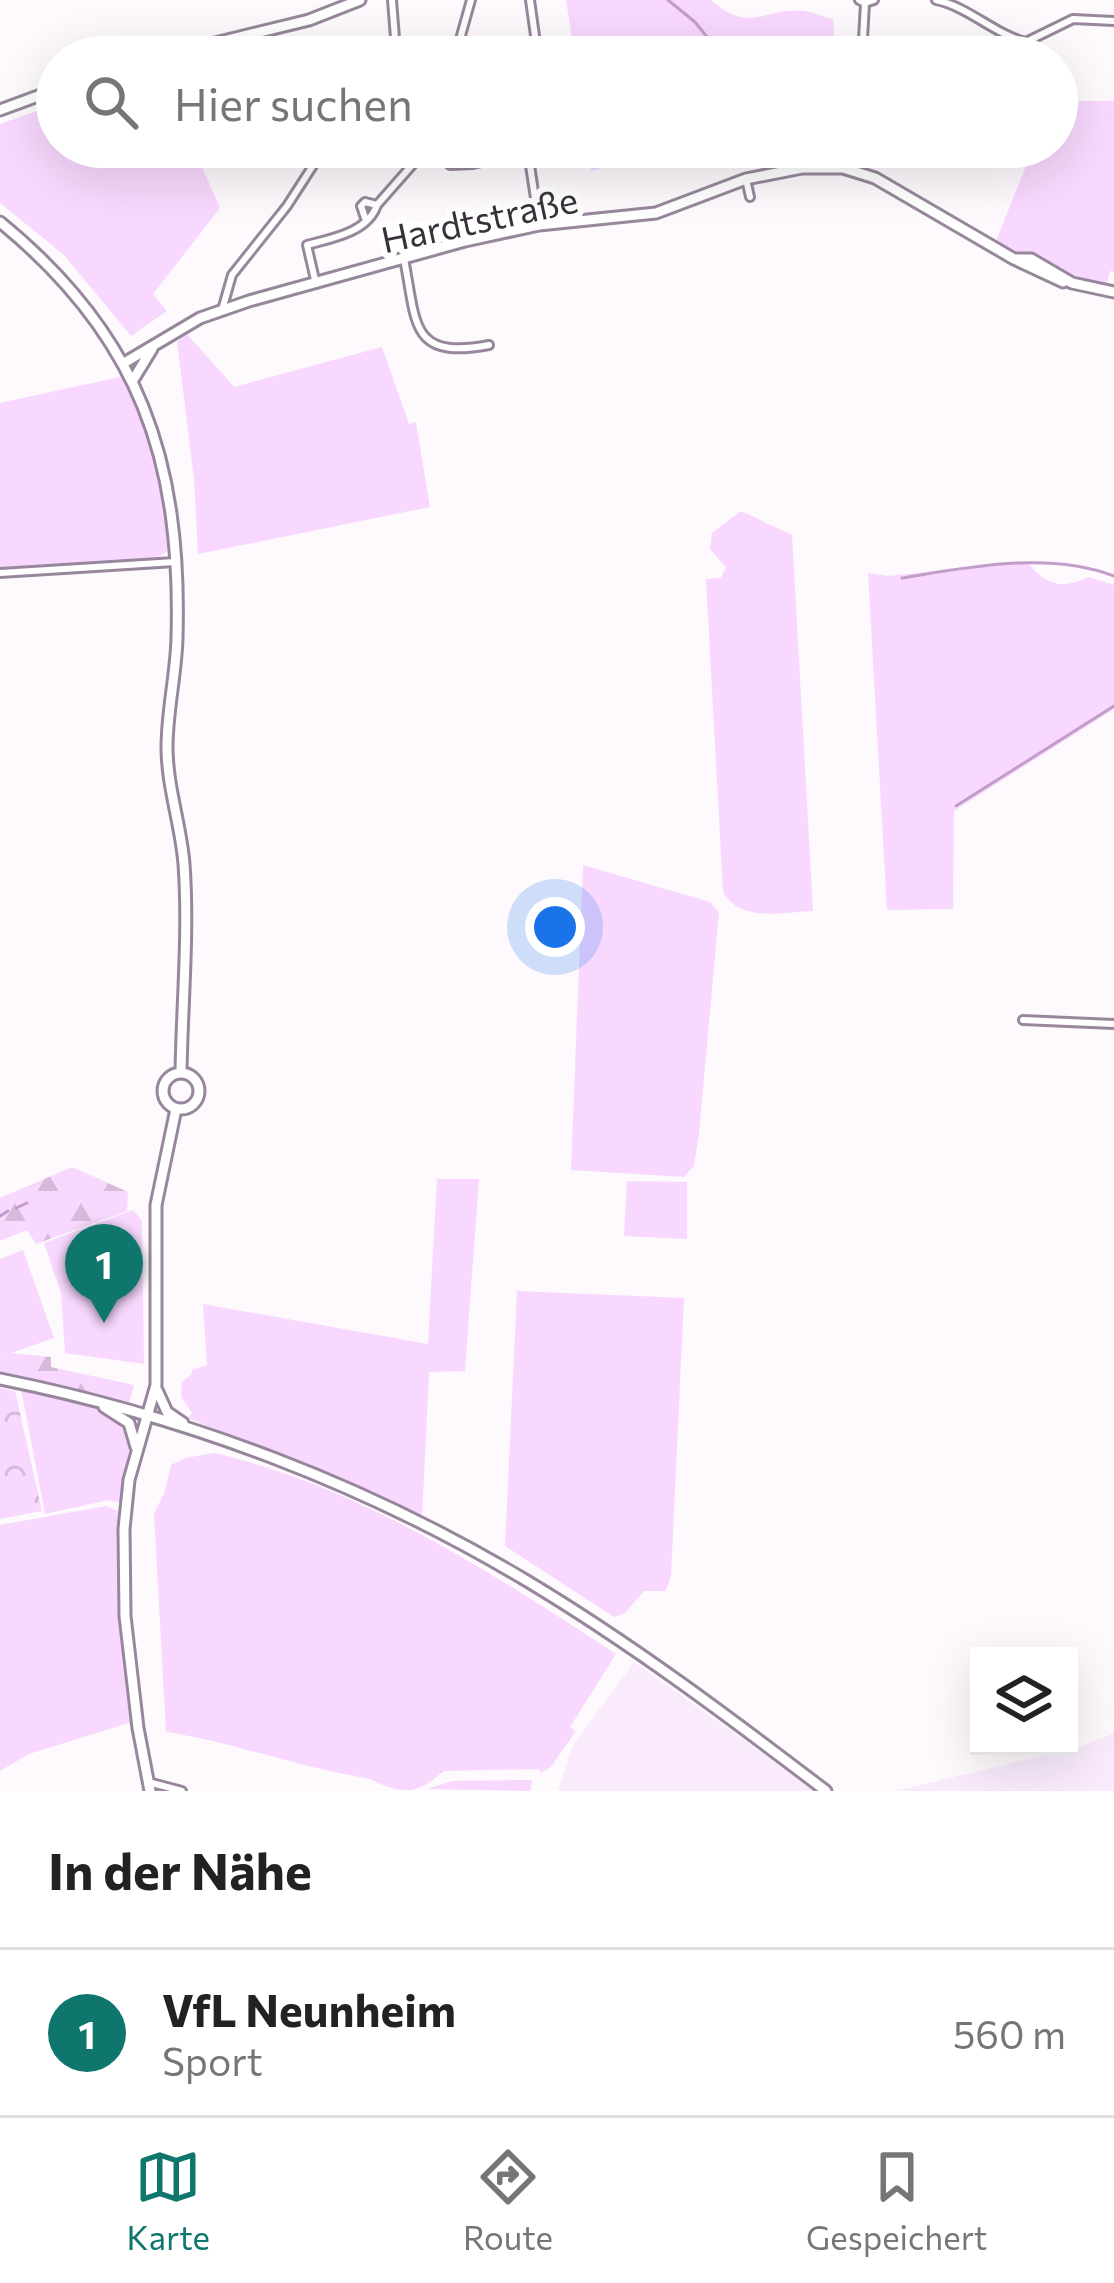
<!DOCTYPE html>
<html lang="de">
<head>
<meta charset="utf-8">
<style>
  :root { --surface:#fff; --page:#f6f6f6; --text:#222; --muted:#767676; --line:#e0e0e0; --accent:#0f766e }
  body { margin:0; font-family:Commissioner,sans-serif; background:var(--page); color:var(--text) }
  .controls { position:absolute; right:36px; bottom:36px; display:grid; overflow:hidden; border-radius:0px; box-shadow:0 12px 48px #0002 }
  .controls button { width:108px; height:108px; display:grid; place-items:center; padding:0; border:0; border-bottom:3px solid var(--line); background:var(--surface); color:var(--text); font:60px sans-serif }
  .you { position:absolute; left:555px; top:927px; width:42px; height:42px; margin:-30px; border:9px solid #fff; border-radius:50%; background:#1a73e8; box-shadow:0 0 0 18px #1a73e833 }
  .badge { display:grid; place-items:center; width:78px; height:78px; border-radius:50%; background:var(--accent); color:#fff; font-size:39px; font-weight:700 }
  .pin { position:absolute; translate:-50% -99px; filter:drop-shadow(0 3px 6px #0008) }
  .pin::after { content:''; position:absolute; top:63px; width:42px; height:36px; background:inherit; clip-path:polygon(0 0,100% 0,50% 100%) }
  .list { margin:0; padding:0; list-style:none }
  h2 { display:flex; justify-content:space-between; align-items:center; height:156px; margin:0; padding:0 48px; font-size:51px }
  h2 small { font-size:39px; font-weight:400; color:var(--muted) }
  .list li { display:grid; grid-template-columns:78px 1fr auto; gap:36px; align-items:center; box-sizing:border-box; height:168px; padding:0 48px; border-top:3px solid var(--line) }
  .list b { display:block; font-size:45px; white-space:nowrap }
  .list p { margin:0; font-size:39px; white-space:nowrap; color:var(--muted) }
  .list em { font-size:39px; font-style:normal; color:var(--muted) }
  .icon { flex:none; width:66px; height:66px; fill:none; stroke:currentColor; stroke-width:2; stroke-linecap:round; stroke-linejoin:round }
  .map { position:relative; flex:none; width:1114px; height:1791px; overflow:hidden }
  .search { position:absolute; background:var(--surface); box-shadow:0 12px 48px #0002; left:36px; right:36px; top:36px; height:132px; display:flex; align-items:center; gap:30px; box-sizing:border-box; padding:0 42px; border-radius:66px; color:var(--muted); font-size:45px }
  .sheet { height:324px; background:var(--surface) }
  nav { display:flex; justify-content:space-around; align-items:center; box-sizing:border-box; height:168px; border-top:3px solid var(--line); background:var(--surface); font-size:33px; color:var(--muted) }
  nav a { display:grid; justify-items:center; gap:6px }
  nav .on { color:var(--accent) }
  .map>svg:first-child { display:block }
  .built { fill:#f9ebfc }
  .grass { fill:#f8d8fe }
  .forest { fill:url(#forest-firs) }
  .park { fill:url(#park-crowns) }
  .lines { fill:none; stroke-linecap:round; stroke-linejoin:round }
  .stream { stroke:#c39dca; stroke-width:3 }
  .street-casing { stroke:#98879c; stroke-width:12 }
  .secondary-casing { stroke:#98879c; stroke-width:15 }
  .street { stroke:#fff; stroke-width:6 }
  .secondary { stroke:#fff; stroke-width:9 }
  .labels { text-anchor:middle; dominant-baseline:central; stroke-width:12; stroke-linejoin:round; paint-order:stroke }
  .street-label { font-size:36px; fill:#38313a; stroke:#fff }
</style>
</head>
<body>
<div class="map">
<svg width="1114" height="1791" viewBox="0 0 1114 1791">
  <defs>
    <pattern id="forest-firs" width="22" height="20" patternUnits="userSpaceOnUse" patternTransform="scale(3)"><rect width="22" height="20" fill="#f8d8fe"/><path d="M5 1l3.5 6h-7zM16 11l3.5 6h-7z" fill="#d5bada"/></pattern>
    <pattern id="park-crowns" width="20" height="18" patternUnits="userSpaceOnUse" patternTransform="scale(3)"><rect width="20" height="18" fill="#f8d8fe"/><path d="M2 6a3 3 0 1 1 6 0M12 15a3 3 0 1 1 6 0" fill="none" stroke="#d5bada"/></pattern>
  </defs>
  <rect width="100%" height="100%" fill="#fdf9fd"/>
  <path class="built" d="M634,1662l135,96 45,33h-256l15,-46z
    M1114,1733v58h-218l183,-44z"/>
  <path class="grass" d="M566,0h145c38,35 54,7 93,11 9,1 20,6 29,8l1,17 23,11 -1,10h-21l-31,-10 -4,10h-225z
    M1079,101h35v171l-4,-1 -4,15 -31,-6 -79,-39 34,-85 -8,-9h35v-39l17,2z
    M57,104v43h136l27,61 -67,86 14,17 -36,25 -67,-81 -64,-52v-79z
    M588,147h71l-2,5 -66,19z
    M187,334l47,53 148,-40 27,77 7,-2 14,85 -232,47 -4,-75 -17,-137z
    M120,377l6,2 24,51 20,119 -14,10 -156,10v-166z
    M741,511l51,24 21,376c-29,1 -75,12 -90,-20l-17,-312 15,-1 5,-11 -16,-18 2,-16z
    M1027,561c17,24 35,29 62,16l25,8v124l-160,102 -1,98 -66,1 -19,-337 21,3z
    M583,865l127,37 9,10 -20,221 -5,33 -10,11 -113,-7z
    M437,1179h42l-14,192 -36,1 -7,147 -234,-101 4,-5 -11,-16 1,-15 10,-8v-4l15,-5 -4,-61 225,40z
    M627,1181l60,1v57l-63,-3z
    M133,1210l9,11 2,143 -79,-11 -4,-60 -17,-50z
    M23,1250l31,88 -54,19v-98z
    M517,1291l167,7 -13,278 -5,15h-22l-19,22 -11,4 -109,-71z
    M21,1389l73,18 34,24 4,17 -11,55 -13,-3 -63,14z
    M215,1453c146,34 277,120 401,201l-46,73 6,4 -25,36 -10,6 -2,-4 -95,2c-10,8 -19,16 -32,19 -29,1 -31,-10 -52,-13 -65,-11 -128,-35 -194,-45l-12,-218 11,-23 6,-26 14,-7z
    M106,1506l14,6 5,160 7,50 -103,32 -29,17v-246z
    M532,1780l-2,11 -103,-2 25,-8z"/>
  <path class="forest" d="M72,1167l56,25 -1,19 -91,33 -9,-14 -27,11v-43z
    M12,1353l39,4v10l83,18 -5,18 -129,-30v-16z"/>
  <path class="park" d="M0,1388l15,3 27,120 -42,8z"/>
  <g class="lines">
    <path class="stream" d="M668,0l27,22 28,35
      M902,578c67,-11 147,-27 212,-2
      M956,806l158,-100
      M16,1208l11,-5
      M0,1216l8,-5"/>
    <defs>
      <path id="street" d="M530,0l8,57
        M859,0l6,3 9,-3
        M936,0c33,7 58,34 90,42l47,-23 41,2
        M386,57l9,-19 -3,-38
        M455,57l16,-57
        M862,57l3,-54
        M432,147l18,18 23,-1 55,-13
        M528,152l11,73
        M843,168l4,-21
        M746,179l4,18
        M365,218l-4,-12 4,-4 12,3
        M404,259c13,64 5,101 85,86
        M316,284l-9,-39c26,-7 61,-13 70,-40l51,-58
        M222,310l10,-35 55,-69 38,-59
        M0,573l175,-11
        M1023,1020l91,4
        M148,1782l34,9"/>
      <path id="secondary" d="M158,57l151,-37 51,-20
        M0,110l57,-21
        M0,222c140,114 182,239 177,416 -1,37 -10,73 -10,109 0,40 14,78 17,117 5,69 -2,140 -3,209
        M1014,259l49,23
        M124,363l76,-45 49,-17 216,-60 74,-16 117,-12 90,-34 56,-11h41l32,10 139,81h17l41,24 42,9
        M133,380l19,-31
        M163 1091a18 18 0 1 1 36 0a18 18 0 1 1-36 0Z
        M0,1379c185,37 365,105 527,202 105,63 202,136 299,210
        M157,1390l10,22 16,11
        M104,1407l25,16 7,24
        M150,1791l-12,-63 -13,-112 -1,-87 5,-49 27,-95v-180l20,-96"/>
    </defs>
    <use href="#street" class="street-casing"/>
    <use href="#secondary" class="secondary-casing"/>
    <use href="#street" class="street"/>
    <use href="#secondary" class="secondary"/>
  </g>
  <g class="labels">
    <g class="street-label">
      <text transform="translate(479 218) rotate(-12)">Hardtstraße</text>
    </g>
  </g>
</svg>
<div class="controls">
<button><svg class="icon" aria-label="layers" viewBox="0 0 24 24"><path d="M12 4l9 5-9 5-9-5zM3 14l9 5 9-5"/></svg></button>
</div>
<div class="you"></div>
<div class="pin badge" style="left:104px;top:1323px">1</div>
<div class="search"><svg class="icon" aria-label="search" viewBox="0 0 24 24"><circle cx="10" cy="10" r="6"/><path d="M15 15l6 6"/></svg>Hier suchen</div>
</div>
<section class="sheet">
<h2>In der Nähe<small></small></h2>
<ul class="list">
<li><span class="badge">1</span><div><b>VfL Neunheim</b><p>Sport</p></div><em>560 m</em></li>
</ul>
</section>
<nav>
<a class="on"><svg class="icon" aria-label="map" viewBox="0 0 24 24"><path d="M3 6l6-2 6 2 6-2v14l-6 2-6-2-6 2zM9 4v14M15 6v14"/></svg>Karte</a>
<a><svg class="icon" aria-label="directions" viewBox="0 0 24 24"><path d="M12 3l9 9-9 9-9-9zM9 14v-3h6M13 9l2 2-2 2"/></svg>Route</a>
<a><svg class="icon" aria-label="saved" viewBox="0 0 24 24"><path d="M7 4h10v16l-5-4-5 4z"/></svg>Gespeichert</a>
</nav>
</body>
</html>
